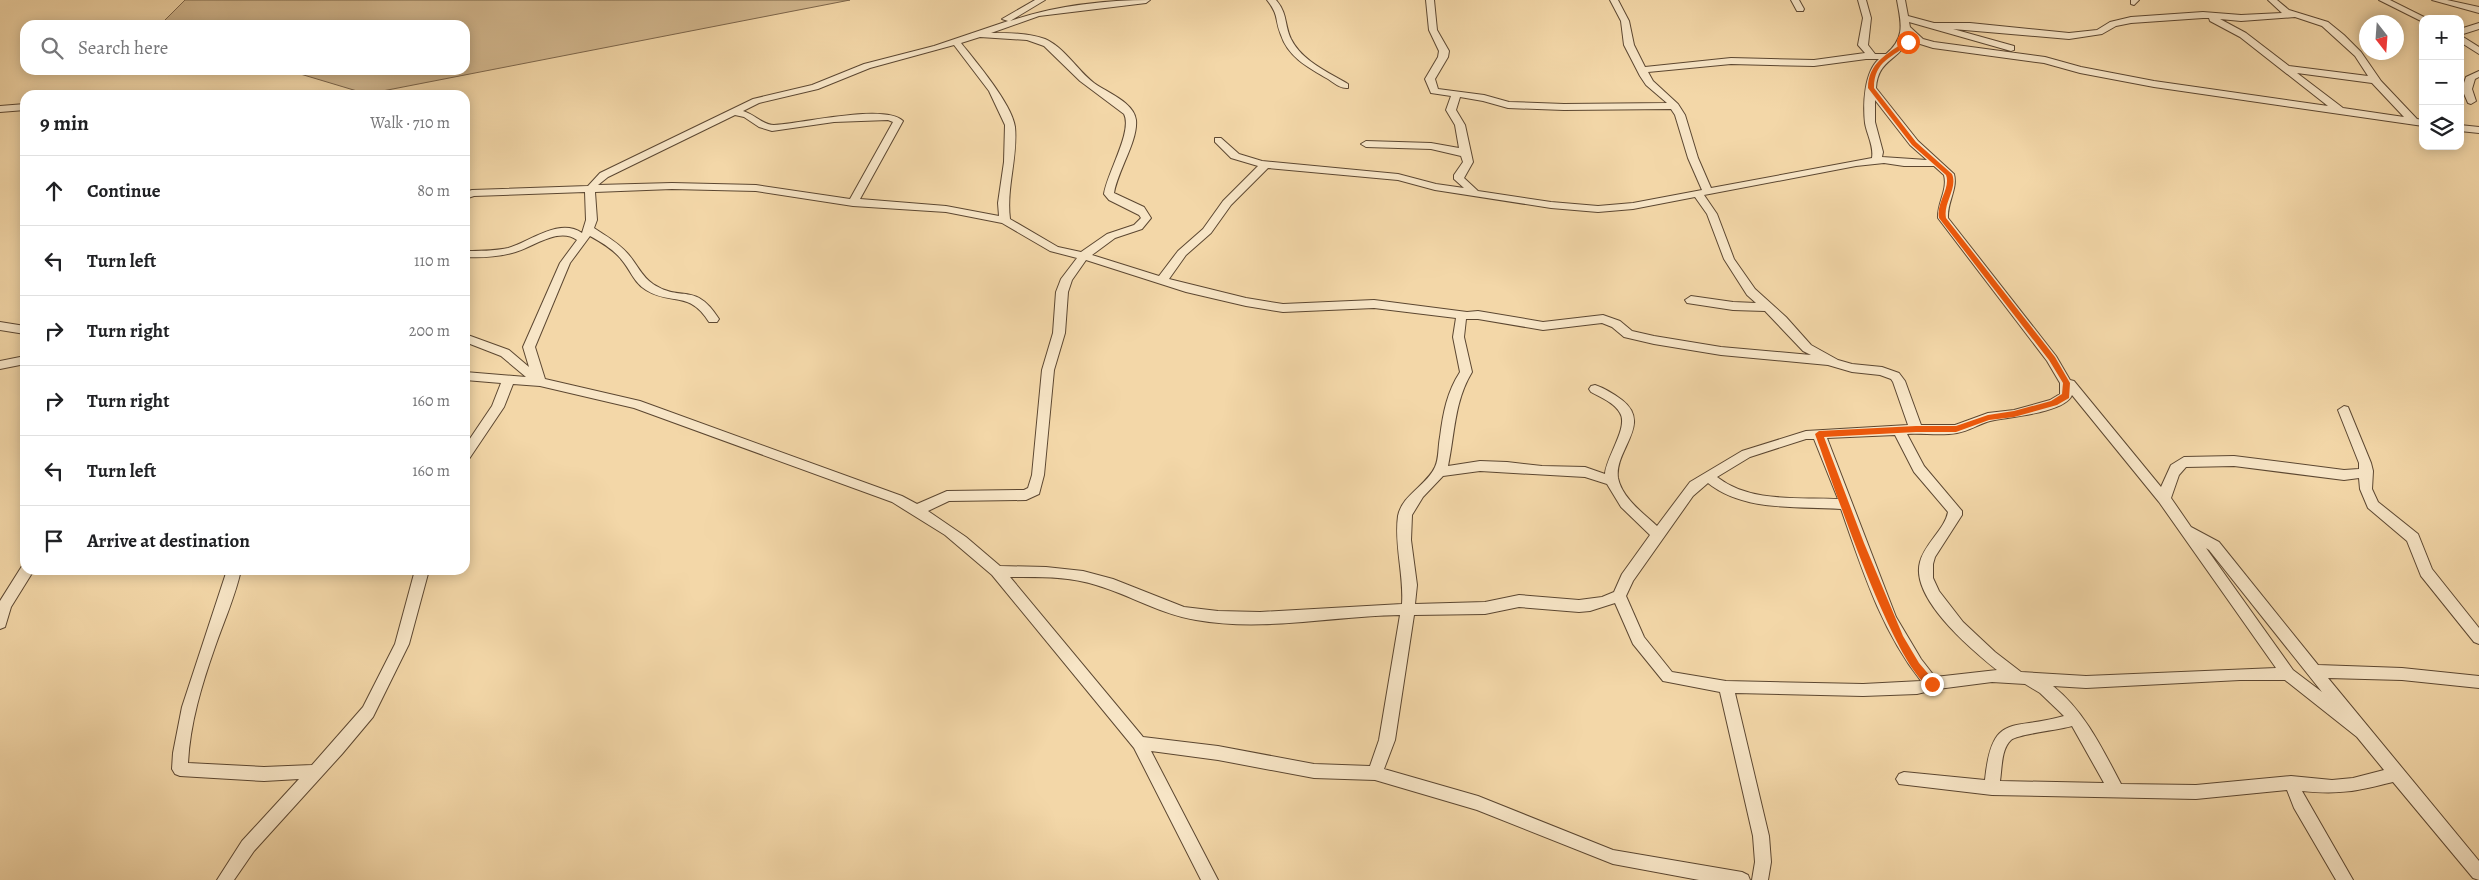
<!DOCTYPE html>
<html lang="en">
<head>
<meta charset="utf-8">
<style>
  :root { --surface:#fff; --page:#f2f2f2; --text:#202124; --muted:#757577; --line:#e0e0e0 }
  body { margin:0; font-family:Alegreya,serif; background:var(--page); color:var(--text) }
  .controls { position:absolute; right:15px; top:15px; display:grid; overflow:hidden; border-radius:10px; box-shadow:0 2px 12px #0003 }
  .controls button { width:45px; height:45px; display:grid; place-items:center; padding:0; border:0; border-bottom:1px solid var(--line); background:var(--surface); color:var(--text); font:25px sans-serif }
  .compass { position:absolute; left:2359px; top:15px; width:45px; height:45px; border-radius:50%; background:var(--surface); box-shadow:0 2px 12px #0003; rotate:163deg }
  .stop { position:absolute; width:15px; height:15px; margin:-11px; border:4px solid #ea580c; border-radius:50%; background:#fff }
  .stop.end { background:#ea580c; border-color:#fff; box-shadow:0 1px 5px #0008 }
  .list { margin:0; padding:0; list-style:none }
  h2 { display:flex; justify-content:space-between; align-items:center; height:65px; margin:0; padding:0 20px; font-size:21px }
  h2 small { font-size:16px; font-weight:400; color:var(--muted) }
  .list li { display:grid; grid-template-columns:32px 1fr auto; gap:15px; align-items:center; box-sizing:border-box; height:70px; padding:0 20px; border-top:1px solid var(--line) }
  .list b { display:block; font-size:19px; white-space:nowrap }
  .list em { font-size:16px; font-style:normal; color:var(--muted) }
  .icon { flex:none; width:28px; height:28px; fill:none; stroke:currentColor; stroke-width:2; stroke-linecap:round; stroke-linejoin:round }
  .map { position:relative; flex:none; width:2479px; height:880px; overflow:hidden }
  .search { position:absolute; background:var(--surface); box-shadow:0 2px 12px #0003; left:20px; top:20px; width:450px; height:55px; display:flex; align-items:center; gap:12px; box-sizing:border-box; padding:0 18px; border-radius:15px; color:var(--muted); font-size:19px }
  .panel { position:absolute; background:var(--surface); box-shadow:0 2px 12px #0003; left:20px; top:90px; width:450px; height:485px; border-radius:15px }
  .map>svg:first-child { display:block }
  .green { fill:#d1b68d; stroke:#7d664b }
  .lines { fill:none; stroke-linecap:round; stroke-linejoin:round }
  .minor-casing { stroke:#5c4731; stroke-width:2 }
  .minor { fill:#f7e5c6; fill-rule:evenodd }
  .route { fill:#ea580c }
</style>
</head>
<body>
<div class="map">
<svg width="2479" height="880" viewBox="0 0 2479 880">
  <rect width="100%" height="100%" fill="#f3d7a8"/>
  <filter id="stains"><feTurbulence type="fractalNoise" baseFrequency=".004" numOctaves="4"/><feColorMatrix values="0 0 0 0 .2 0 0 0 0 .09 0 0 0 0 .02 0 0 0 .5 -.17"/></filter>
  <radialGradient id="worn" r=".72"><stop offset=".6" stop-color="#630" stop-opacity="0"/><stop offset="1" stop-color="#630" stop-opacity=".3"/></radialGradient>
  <path class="green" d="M185,0h665l-483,94 -80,-24h178v-45h-305z"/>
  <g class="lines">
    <defs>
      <path id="minor" d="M1035,0h10l-35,21c44,-15 94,-21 140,-21l-4,3 -107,13 -48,17c18,0 37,0 54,6 20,9 32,31 49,44 12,9 40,19 42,37 2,21 -18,50 -22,73l30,14 7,11 -9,11 -27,9 -23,17 67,21 19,-25 25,-22 20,-28 35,-35 -27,-8 -16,-16v-4h6l18,16 23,7 136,13 38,10 28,4 -10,-9v-4l9,-13 -2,-6 -30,-7 -65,-2 -5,-3 5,-3 65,2 28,5 -4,-23 -9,-15 5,-14 -20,-3 -6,-14 13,-22 1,-6 -10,-21 -3,-30h8l3,30 12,21 -1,6 -13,22 3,10 46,6 25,7 55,2 103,-1 -21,-18 -6,-9 -16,-31 -3,-24 -11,-21h8l11,21 5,24 11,22 86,-9 83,2 51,-7 -7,-8 5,-27 -5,-18h8l5,18 -3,27 7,9h11c20,-17 15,-31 11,-54h8l3,16 26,7h36l99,10 28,-3 13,-8 21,-5 72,-5 38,3 41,-2 -14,-13h9l12,10 39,12 16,13 17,17 20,29 36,38 6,1v6l-269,-39 -74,-14 -36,-10 -111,-15 -16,-5 -8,-7c-7,25 -31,21 -33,52l42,53 36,33c4,15 -7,28 -6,44l108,138 14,24 4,1 87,106 10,-22 13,-8 50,-1 110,14 15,-1v-6l-21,-53 6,-4 4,1 23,56 2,8 -1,18 6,13 40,32 14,35 47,59v16l-5,-2 -53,-66 -14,-35 -39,-33 -8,-19 -1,-11 -15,2 -110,-14 -48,1 -7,8 -8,23 20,29 28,15 99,123 84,3 77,8v12l-77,-8 -74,-2 151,183v19l-6,-2 -80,-96c-36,9 -53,13 -91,9l51,89h-17l-42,-72 -7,-18 -91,9 -204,-4 -93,-11 -3,-5 3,-5 5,-2 81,8c7,-69 27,-49 79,-64l-24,-23 -15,-9 -33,-2 -54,7 -21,5 -54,2 -128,-3 34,143 2,26 -3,18h-16l3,-18 -2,-26 -33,-144 -57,-11 -30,-37 -18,-41 -25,8 -11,1 -60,-5 -34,7 -71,1 -19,125 -11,29 94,27 135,54 129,22 6,3 2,5h-51l-86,-16 -136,-54 -102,-30 -61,-2 -96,-18 -67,-9 67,129h-17l-67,-132 -142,-173 -47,-40 -53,-33 -258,-94 -94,-22 -27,-2 -9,23 -35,52 -4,2v-15l27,-40 9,-23 -36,-3v-8l61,5 -25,-21 -36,-14v-8l44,16 20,17 -6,-20 37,-84 17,-23c-19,-14 -46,9 -65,13 -16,4 -31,5 -47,4v-6c14,0 29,0 43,-3 22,-6 51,-31 74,-15l4,-13 -1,-28 -111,4 -9,3v-7l7,-2 116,-4 12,-13 153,-74 59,-14 52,-21 70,-18 74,-25 -6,-2zM2295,17l27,9 33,30 13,20 -79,-10 -43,-33 -26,-14 21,2zM2203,18h6l1,3 30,16 88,69 -174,-25 -73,-14 -36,-10 -111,-15 -11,-3 -13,-12 -1,-5 102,29 3,-1v-4l-61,-17 116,10 33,-5 14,-8 15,-3zM980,37l47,3 17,6 36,35 44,33c9,17 -17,59 -20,80l5,6 30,15 2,3 -7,7 -27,9 -26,18 -23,-5 -48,-28c-4,-31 8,-62 5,-92 -3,-23 -39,-65 -54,-84zM954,45l35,46 16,34 -1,37 -6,41 1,13 -53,-10 -86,-7 43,-78c-18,-18 -103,3 -129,4 -11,0 -20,-11 -31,-14l16,-8 59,-14 52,-21zM1866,59h13c-15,13 -16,46 -14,64 2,12 9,23 7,35l-161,30 -13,-30 -13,-43 -7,-11 -25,-23 -5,-9 83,-8 83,2zM2297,73l75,10 32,34 -61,-9zM1460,97l23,4 25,7 56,2 107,-1 4,6 13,43 14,32 -69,13 -35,3 -47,-4 -73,-11 -14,-13 9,-16 -8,-37 -9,-15zM1875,100l35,45 17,15 -45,-3 1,-5 -8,-30zM735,115l9,2 15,10 13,4 62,-9 54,-2 5,2 -43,77 -94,-14 -84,-2 -74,2 10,-8zM1884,163l20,3h30l10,9c4,15 -7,28 -6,43l109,143 13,22v11l-10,6 -36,10 -26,3 -33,12h-34l-16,-44 -6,-8 -17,-6 -30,-3 -14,-4 -27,-15 -25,-28 -31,-28 -21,-30 -17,-45 -13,-19 152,-29zM1268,168l130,12 37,10 116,18 47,4 35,-3 62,-12 12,17 17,45 23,36 9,8 -23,-1 -42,-6 -6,4 2,3 46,7 32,1 38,40 8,4 -90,-8 -67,-11 -22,-5 -12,-10 -17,-6 -60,7 -65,-11 -11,1 -93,-12 -91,4 -37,-6 -77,-19 17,-24 25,-22 20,-28zM672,189l84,2 97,15 93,6 56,11 48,28 27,7 -16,21 -5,13 -3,41 -11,37 -10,105 -4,13 -4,2 -77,1 -30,13 -15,-8 -262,-95 -95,-22 -10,-32 35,-84 20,-27c11,6 23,13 31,23 9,10 13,24 25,31 26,16 43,0 63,32h8l2,-3c-24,-38 -37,-16 -66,-35 -11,-7 -16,-20 -25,-30 -9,-11 -22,-18 -34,-26l3,-8 -2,-28zM1086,260l100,32 60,14 37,6 91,-4 82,10 -3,19 7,35c-13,20 -17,41 -20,65 -2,10 -1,22 -5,30 -8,18 -33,28 -37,49 -4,29 6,58 4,88l-142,8 -42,-1 -34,-4 -71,-28 -30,-8 -37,-4 -46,-1 -34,-29 -38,-26 21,-10 77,-1 13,-6 5,-19 10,-105 11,-37 3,-41 4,-12zM1466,319h12l65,11 59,-7 10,4 12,10 30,7 67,11 107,10 24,7 28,3 11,4 2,3 15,43 -102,6 -64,20 -52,31 -33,44c-14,-13 -35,-28 -39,-48 -4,-28 35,-54 4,-78 -8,-6 -18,-12 -27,-15l-4,1 -2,3 2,3c9,5 24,11 29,21 9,14 -14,44 -15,61l-20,-7 -43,-1 -35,-4 -27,-1 -32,5c7,-33 6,-64 24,-94l-8,-35zM2072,395l87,107 117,166 -190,8 -65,-4 -26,-20 -32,-30 -24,-31 -6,-13v-14l2,-7 27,-42v-4l-38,-45 -17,-32c16,-1 35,2 50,-1 12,-2 22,-9 33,-12 18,-4 75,-8 82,-26zM1895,435l19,37 34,40c-3,17 -23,31 -28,50 -10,36 52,88 77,108l-62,7 -14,-18 -25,-42 -69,-179zM1806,439h8l24,60c-39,-2 -88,4 -121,-22l33,-20zM1480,471l105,6 22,7 14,23 29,28 -28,39 -8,18 -12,5 -23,3 -60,-5 -34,7 -70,2 2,-19 -6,-45 1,-25 11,-18 20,-21zM1708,483c36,29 90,23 133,26 21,60 40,121 80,172l-58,3 -137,-3 -54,-9 -28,-35 -18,-41 7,-15 60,-85zM2206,548l3,2 113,142 -29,-22zM1010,577c29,0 58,-1 86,8 34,10 64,29 100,35 67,12 137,-4 204,-5l-21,125 -9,26 -56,-2 -96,-18 -75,-9zM2240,680h45l72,57 27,33 -31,8 -21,2 -41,-4 -95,9 -75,-1c-19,-36 -36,-72 -68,-98l33,2zM2072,726l32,57 -104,-2c2,-12 1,-32 11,-41 7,-6 48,-10 61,-14z
        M1267,0h9c12,14 8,24 15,39 11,22 37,33 57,45v4c-7,1 -14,-5 -20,-9 -19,-11 -40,-22 -47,-44 -7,-17 -1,-18 -14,-35z
        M1791,0h8l5,9 -1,2h-6z
        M2131,0h8l-5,5 -3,-1z
        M2379,0h11l38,19 -7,2z
        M2432,0h15l32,7v6z
        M2479,23v6l-19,6v-6z
        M2460,35l19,12v7l-19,-12z
        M2479,71v6l-4,2 -3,10 4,12 -5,3 -3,-1 -6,-14 4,-12z
        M25,104v6l-25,2v-6z
        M2460,125l19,2v6l-19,-2z
        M0,322l25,4v8l-25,-4z
        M25,356v8l-25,5v-8z
        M25,565v5h9l-23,37 -6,20 -5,2v-28l22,-35z
        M227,570h14c-6,27 -17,51 -26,77 -13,37 -25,76 -27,116l76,4 48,-2 51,-58 32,-63 20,-74h14l-20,74 -36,73 -31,37 -88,97 -20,29h-17l25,-39 57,-62 -35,2 -84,-5 -5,-2 -3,-5 1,-16 9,-46z"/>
    </defs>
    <use href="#minor" class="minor-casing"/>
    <use href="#minor" class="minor"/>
  </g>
  <path class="route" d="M1906,41l5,1c-18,16 -37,18 -37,46l42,54 36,32c6,14 -9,29 -6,44l109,139 15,26 -1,15 -12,7 -43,12 -25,3 -33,12h-40l-92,5 40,106 39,93 16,27 18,21 -5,4c-36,-13 -101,-211 -117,-254l4,-3 97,-5h40l32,-11 26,-4 37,-10 11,-7 1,-11 -14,-23 -110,-142c-3,-15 12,-30 7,-43l-34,-30 -44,-57c0,-25 19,-34 38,-47z"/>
  <rect width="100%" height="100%" filter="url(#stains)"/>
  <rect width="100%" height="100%" fill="url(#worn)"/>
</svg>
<div class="controls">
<button>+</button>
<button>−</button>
<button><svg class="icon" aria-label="layers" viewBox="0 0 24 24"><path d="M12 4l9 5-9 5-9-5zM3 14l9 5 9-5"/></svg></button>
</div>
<svg class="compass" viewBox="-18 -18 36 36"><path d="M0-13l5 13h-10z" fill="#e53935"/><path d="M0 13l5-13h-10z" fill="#757577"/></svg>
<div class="stop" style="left:1908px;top:42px"></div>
<div class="stop end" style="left:1932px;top:684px"></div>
<div class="search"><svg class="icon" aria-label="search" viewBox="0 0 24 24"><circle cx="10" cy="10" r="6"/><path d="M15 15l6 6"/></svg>Search here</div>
<section class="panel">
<h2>9 min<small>Walk · 710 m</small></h2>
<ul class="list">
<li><svg class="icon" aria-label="ahead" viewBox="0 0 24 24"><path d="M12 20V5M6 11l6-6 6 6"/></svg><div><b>Continue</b></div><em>80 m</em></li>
<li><svg class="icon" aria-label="left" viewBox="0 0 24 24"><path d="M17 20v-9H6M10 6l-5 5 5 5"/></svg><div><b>Turn left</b></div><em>110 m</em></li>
<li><svg class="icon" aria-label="right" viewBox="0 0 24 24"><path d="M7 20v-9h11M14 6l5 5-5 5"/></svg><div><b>Turn right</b></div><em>200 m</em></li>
<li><svg class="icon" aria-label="right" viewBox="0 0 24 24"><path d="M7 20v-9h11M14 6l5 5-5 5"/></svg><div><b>Turn right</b></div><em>160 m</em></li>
<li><svg class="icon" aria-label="left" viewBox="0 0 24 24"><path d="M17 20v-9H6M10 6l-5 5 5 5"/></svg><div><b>Turn left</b></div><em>160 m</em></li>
<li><svg class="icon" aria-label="arrive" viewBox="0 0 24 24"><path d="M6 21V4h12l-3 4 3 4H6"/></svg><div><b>Arrive at destination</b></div></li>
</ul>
</section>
</div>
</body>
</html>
